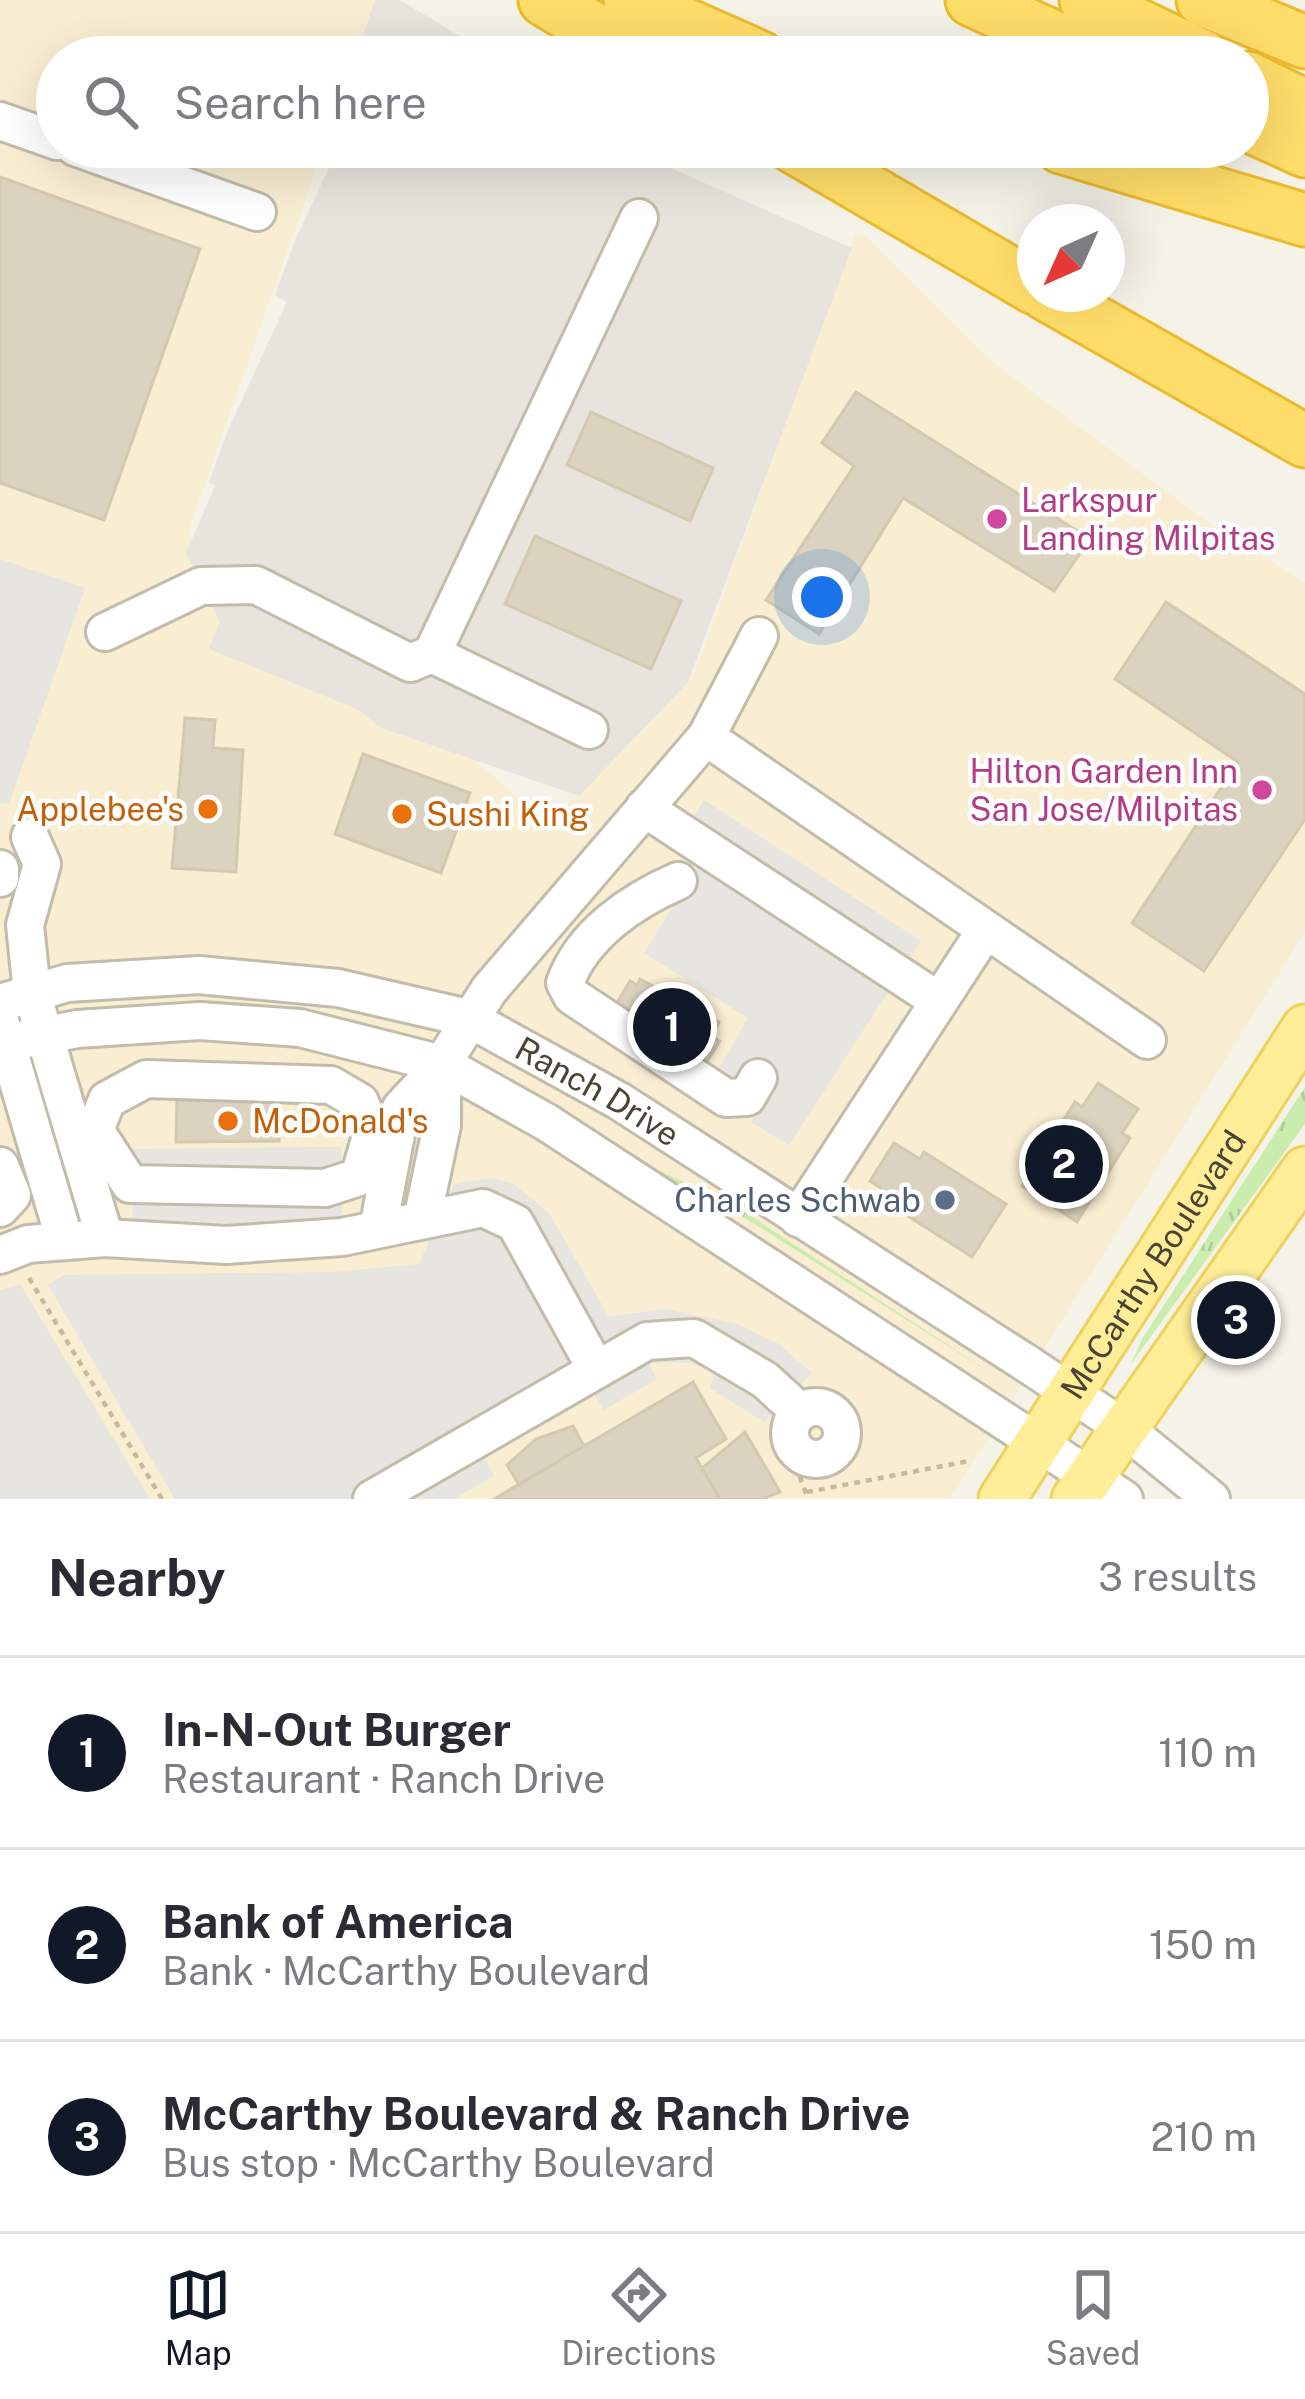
<!DOCTYPE html>
<html lang="en">
<head>
<meta charset="utf-8">
<style>
  :root { --surface:#fff; --page:#f7f7f7; --text:#2b2b33; --muted:#7c7c81; --line:#e1e1e2; --accent:#111827 }
  body { margin:0; font-family:"Public Sans",sans-serif; background:var(--page); color:var(--text) }
  .compass { position:absolute; left:1017px; top:204px; width:108px; height:108px; border-radius:50%; background:var(--surface); box-shadow:0 12px 48px #0002; rotate:225deg }
  .you { position:absolute; left:822px; top:597px; width:42px; height:42px; margin:-30px; border:9px solid #fff; border-radius:50%; background:#1a73e8; box-shadow:0 0 0 18px #1a73e833 }
  .badge { display:grid; place-items:center; width:78px; height:78px; border-radius:50%; background:var(--accent); color:#fff; font-size:39px; font-weight:700 }
  .pin { position:absolute; translate:-50% -50%; border:6px solid #fff; box-shadow:0 3px 12px #0006 }
  .list { margin:0; padding:0; list-style:none }
  h2 { display:flex; justify-content:space-between; align-items:center; height:156px; margin:0; padding:0 48px; font-size:51px }
  h2 small { font-size:39px; font-weight:400; color:var(--muted) }
  .list li { display:grid; grid-template-columns:78px 1fr auto; gap:36px; align-items:center; box-sizing:border-box; height:192px; padding:0 48px; border-top:3px solid var(--line) }
  .list b { display:block; font-size:45px; white-space:nowrap }
  .list p { margin:0; font-size:39px; white-space:nowrap; color:var(--muted) }
  .list em { font-size:39px; font-style:normal; color:var(--muted) }
  .icon { flex:none; width:66px; height:66px; fill:none; stroke:currentColor; stroke-width:2; stroke-linecap:round; stroke-linejoin:round }
  .map { position:relative; flex:none; width:1305px; height:1499px; overflow:hidden }
  .search { position:absolute; background:var(--surface); box-shadow:0 12px 48px #0002; left:36px; right:36px; top:36px; height:132px; display:flex; align-items:center; gap:30px; box-sizing:border-box; padding:0 42px; border-radius:66px; color:var(--muted); font-size:45px }
  .sheet { height:732px; background:var(--surface) }
  nav { display:flex; justify-content:space-around; align-items:center; box-sizing:border-box; height:168px; border-top:3px solid var(--line); background:var(--surface); font-size:33px; color:var(--muted) }
  nav a { display:grid; justify-items:center; gap:6px }
  nav .on { color:var(--accent) }
  .map>svg:first-child { display:block }
  .commercial { fill:#f9edd2 }
  .industrial { fill:#e8e4dd }
  .grass { fill:url(#grass-tufts) }
  .parking { fill:#e6e5e0 }
  .building { fill:#dbd3bf; stroke:#d4c9af; stroke-width:3 }
  .lines { fill:none; stroke-linecap:round; stroke-linejoin:round }
  .minor-casing { stroke:#c2bcaa; stroke-width:42 }
  .major-casing { stroke:#efd25d; stroke-width:51 }
  .highway-casing { stroke:#ecba2c; stroke-width:57 }
  .path { stroke:#c5ba9a; stroke-width:4.5; stroke-dasharray:6 6; stroke-linecap:butt }
  .minor { stroke:#fff; stroke-width:36 }
  .major { stroke:#ffed98; stroke-width:45 }
  .highway { stroke:#ffdd6a; stroke-width:51 }
  .hotel-dot { fill:#d1479c; stroke:#fff; stroke-width:4.5 }
  .food-dot { fill:#e8710a; stroke:#fff; stroke-width:4.5 }
  .service-dot { fill:#5c6f8a; stroke:#fff; stroke-width:4.5 }
  .labels { text-anchor:middle; dominant-baseline:central; stroke-width:9; stroke-linejoin:round; paint-order:stroke }
  .hotel-label { font-size:33px; fill:#b23c85; stroke:#fff; text-anchor:start }
  .food-label { font-size:33px; fill:#c56008; stroke:#fff; text-anchor:start }
  .street-label { font-size:33px; fill:#4a4436; stroke:#fff }
  .service-label { font-size:33px; fill:#4e5e75; stroke:#fff; text-anchor:end }
</style>
</head>
<body>
<div class="map">
<svg width="1305" height="1499" viewBox="0 0 1305 1499">
  <defs>
    <pattern id="grass-tufts" width="24" height="20" patternUnits="userSpaceOnUse" patternTransform="scale(3)"><rect width="24" height="20" fill="#caedae"/><path d="M3 7l-1-3M5 7V3M7 7l1-3M15 17l-1-3M17 17v-4M19 17l1-3" fill="none" stroke="#afcc96"/></pattern>
  </defs>
  <rect width="100%" height="100%" fill="#f5f3e8"/>
  <path class="commercial" d="M0,0h377l-21,57h-299v90h267l-136,385 36,81 234,133 90,78 147,-152 160,-439 11,4 128,126 205,153 106,67v349l-355,567h-950z"/>
  <path class="industrial" d="M375,0h25l95,57h-139z
    M339,147h305l31,23 177,78 -164,434 -109,114 -200,-69 -20,-17 -150,-61 11,-27 -34,-69 29,-67 -6,-4 19,-52 59,-128 -12,-7 21,-57z"/>
  <path class="grass" d="M1305,1087v37l-174,240 11,-25z
    M544,1099l116,72 69,31 262,171 -281,-177 -51,-21z"/>
  <path class="parking" d="M0,559l85,29 -76,216 -9,-1z
    M704,800l217,141 -132,204 -38,-23 14,-23 -47,-30 30,-51 -104,-65 72,-115 -25,-17z
    M341,1147l1,76 -209,1 -1,-75z
    M492,1178l20,5 37,30 60,104 55,-8 71,14 44,21 33,29 -48,49 -54,-34 5,-17 -24,-8 -43,-1 9,17 -53,31 -11,-17 -110,62 11,21 -40,23h-279l-127,-214 16,-10 270,-3 85,-8 35,-80z
    M20,1284l130,215h-150v-209z"/>
  <path class="building" d="M0,177l200,72 -96,271 -104,-37z
    M856,392l234,147 -36,52 -151,-93 -84,136 -53,-34 88,-134 -32,-23z
    M591,412l122,56 -23,53 -123,-56z
    M535,536l146,65 -30,68 -146,-65z
    M1166,602l139,92v125l-101,152 -72,-48 106,-161 -123,-83z
    M185,718l30,2 -2,28 30,2 -7,122 -64,-4z
    M363,754l107,39 -29,80 -106,-39z
    M640,979l79,43 -8,14 9,5 -12,19 -9,-6 -8,13 -76,-61 15,-25 7,4z
    M1098,1083l40,26 -16,24 8,5 -53,84 -55,-36 53,-84 7,5z
    M177,1100h102v41l-103,1z
    M894,1143l26,16 4,-7 82,52 -34,53 -83,-53 4,-8 -23,-15z
    M693,1382l33,57 -30,19 24,41h-226z
    M573,1426l11,20 -65,39 -12,-20 29,-26z
    M745,1432l35,60 -18,7h-42l-18,-31z"/>
  <g class="lines">
    <defs>
      <g id="minor">
        <path d="M0,121l57,20"/>
        <path d="M75,147l182,65"/>
        <path d="M105,632l96,-46 55,-1 154,78 22,-9 207,-436"/>
        <path d="M432,654l157,76"/>
        <path d="M706,737l441,303"/>
        <path d="M644,808l295,193"/>
        <path d="M30,837l12,27 -17,61 7,68 73,245"/>
        <path d="M0,869v9"/>
        <path d="M678,881c-46,20 -95,53 -113,102l7,13 154,102 21,-1 11,-19"/>
        <path id="s1" d="M0,1003l67,-20 132,-8 139,13 130,30 151,83 407,262 98,65 87,71"/>
        <path d="M1,1024l64,217"/>
        <path d="M0,1044l77,-15 123,-8 100,7 142,36 104,58 578,377"/>
        <path d="M146,1079l185,6 29,17 12,31 -13,44 -34,11 -195,-4 -35,-54 12,-30z"/>
        <path d="M0,1166l12,29 -12,13"/>
        <path d="M798,1218l187,-287"/>
        <path d="M422,1220l20,-95v-61"/>
        <path d="M378,1229l23,-121 41,-44 47,-74 217,-253 53,-101"/>
        <path d="M0,1255l28,-11 77,-6 121,7 116,-8 141,-29 32,15 80,144"/>
        <circle cx="816" cy="1433" r="26"/>
        <path d="M372,1499l275,-158 47,-3 71,42 35,32"/>
      </g>
      <g id="major">
        <path id="s2" d="M1002,1499l303,-471"/>
        <path d="M1075,1499l230,-329"/>
      </g>
      <path id="highway" d="M545,0l96,57
        M630,0l129,57
        M972,0l126,57
        M1086,0l118,57
        M1203,0l102,42
        M1248,78l57,28
        M1248,125l57,26
        M794,147l241,141
        M1061,147l244,73
        M1046,294l259,147"/>
    </defs>
    <use href="#minor" class="minor-casing"/>
    <use href="#major" class="major-casing"/>
    <use href="#highway" class="highway-casing"/>
    <path class="path" d="M29,1278l133,221
      M800,1453l-2,19 10,27
      M807,1492l162,-31"/>
    <use href="#minor" class="minor"/>
    <use href="#major" class="major"/>
    <use href="#highway" class="highway"/>
  </g>
  <g class="hotel-dot">
    <circle cx="997" cy="519" r="12"/>
    <circle cx="1262" cy="790" r="12"/>
  </g>
  <g class="food-dot">
    <circle cx="208" cy="809" r="12"/>
    <circle cx="402" cy="814" r="12"/>
    <circle cx="228" cy="1121" r="12"/>
  </g>
  <circle class="service-dot" cx="945" cy="1200" r="12"/>
  <g class="labels">
    <g class="hotel-label">
      <text x="1021" y="500">Larkspur<tspan x="1021" dy="38">Landing Milpitas</tspan></text>
      <text x="1238" y="771" text-anchor="end">Hilton Garden Inn<tspan x="1238" dy="38">San Jose/Milpitas</tspan></text>
    </g>
    <g class="food-label">
      <text x="184" y="809" text-anchor="end">Applebee's</text>
      <text x="426" y="814">Sushi King</text>
      <text x="252" y="1121">McDonald's</text>
    </g>
    <g class="street-label">
      <text stroke="none"><textPath href="#s1" startOffset="624">Ranch Drive</textPath></text>
      <text stroke="none"><textPath href="#s2" startOffset="279">McCarthy Boulevard</textPath></text>
    </g>
    <g class="service-label">
      <text x="921" y="1200">Charles Schwab</text>
    </g>
  </g>
</svg>
<svg class="compass" viewBox="-18 -18 36 36"><path d="M0-13l5 13h-10z" fill="#e53935"/><path d="M0 13l5-13h-10z" fill="#7c7c81"/></svg>
<div class="you"></div>
<div class="pin badge" style="left:672px;top:1027px">1</div>
<div class="pin badge" style="left:1064px;top:1164px">2</div>
<div class="pin badge" style="left:1236px;top:1320px">3</div>
<div class="search"><svg class="icon" aria-label="search" viewBox="0 0 24 24"><circle cx="10" cy="10" r="6"/><path d="M15 15l6 6"/></svg>Search here</div>
</div>
<section class="sheet">
<h2>Nearby<small>3 results</small></h2>
<ul class="list">
<li><span class="badge">1</span><div><b>In-N-Out Burger</b><p>Restaurant · Ranch Drive</p></div><em>110 m</em></li>
<li><span class="badge">2</span><div><b>Bank of America</b><p>Bank · McCarthy Boulevard</p></div><em>150 m</em></li>
<li><span class="badge">3</span><div><b>McCarthy Boulevard &amp; Ranch Drive</b><p>Bus stop · McCarthy Boulevard</p></div><em>210 m</em></li>
</ul>
</section>
<nav>
<a class="on"><svg class="icon" aria-label="map" viewBox="0 0 24 24"><path d="M3 6l6-2 6 2 6-2v14l-6 2-6-2-6 2zM9 4v14M15 6v14"/></svg>Map</a>
<a><svg class="icon" aria-label="directions" viewBox="0 0 24 24"><path d="M12 3l9 9-9 9-9-9zM9 14v-3h6M13 9l2 2-2 2"/></svg>Directions</a>
<a><svg class="icon" aria-label="saved" viewBox="0 0 24 24"><path d="M7 4h10v16l-5-4-5 4z"/></svg>Saved</a>
</nav>
</body>
</html>
